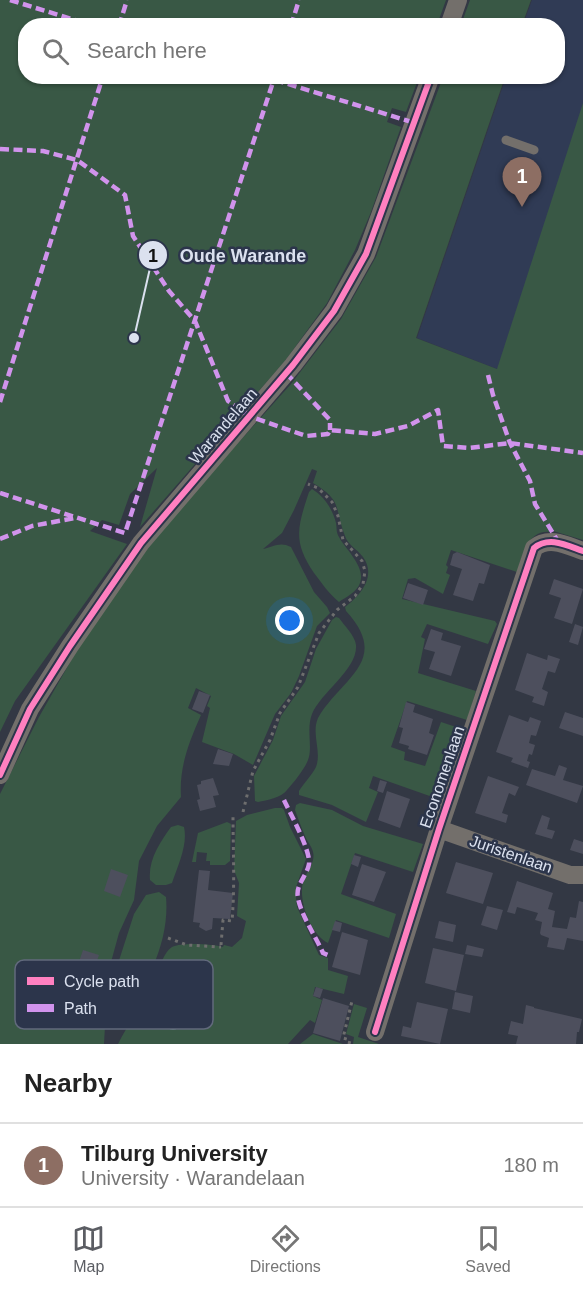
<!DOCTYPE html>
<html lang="en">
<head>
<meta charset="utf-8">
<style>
  :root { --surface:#fff; --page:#f6f6f6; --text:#222; --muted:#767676; --line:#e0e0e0; --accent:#5b5d63 }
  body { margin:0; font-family:Arial,sans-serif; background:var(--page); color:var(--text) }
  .you { position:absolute; left:290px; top:621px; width:21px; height:21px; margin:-15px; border:4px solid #fff; border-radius:50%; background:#1a73e8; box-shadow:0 0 0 9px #1a73e833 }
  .badge { display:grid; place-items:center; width:39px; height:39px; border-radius:50%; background:var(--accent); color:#fff; font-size:20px; font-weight:700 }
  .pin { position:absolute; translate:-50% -50px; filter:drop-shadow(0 2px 3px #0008) }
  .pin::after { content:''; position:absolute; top:32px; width:21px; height:18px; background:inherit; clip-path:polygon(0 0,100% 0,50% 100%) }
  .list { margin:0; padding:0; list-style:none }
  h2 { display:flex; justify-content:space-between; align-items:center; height:78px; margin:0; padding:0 24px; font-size:26px }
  h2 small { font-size:20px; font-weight:400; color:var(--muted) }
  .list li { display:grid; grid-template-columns:39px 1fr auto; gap:18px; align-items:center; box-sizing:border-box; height:84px; padding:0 24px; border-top:2px solid var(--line) }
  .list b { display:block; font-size:22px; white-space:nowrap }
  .list p { margin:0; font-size:20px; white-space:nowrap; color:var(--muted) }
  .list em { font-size:20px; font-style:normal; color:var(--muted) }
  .icon { flex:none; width:33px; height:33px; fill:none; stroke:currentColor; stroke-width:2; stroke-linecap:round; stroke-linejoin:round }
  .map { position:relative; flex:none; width:583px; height:1044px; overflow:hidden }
  .search { position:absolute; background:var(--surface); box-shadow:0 2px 4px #0004; left:18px; right:18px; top:18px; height:66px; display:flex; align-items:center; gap:15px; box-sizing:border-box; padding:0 21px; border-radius:24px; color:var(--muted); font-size:22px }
  .sheet { height:162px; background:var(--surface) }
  nav { display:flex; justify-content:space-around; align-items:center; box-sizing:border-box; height:84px; border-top:2px solid var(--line); background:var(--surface); font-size:16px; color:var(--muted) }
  nav a { display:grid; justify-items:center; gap:3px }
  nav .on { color:var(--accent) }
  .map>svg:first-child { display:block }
  .built { fill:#303b55 }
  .green { fill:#395845 }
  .building { fill:#4d4f5d }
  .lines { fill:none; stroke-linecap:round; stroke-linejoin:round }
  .path { stroke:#6e6e6e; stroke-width:3; stroke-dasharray:3 4.5; stroke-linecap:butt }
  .lane { stroke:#736f6b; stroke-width:9 }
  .street { stroke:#736f6b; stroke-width:18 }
  .quiet { stroke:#d193ec; stroke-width:4.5; stroke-dasharray:9 4.5; stroke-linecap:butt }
  .cycleway-casing { stroke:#2c354b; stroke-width:10 }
  .cycleway { stroke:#ff80c0; stroke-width:6 }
  .tree { fill:#69947d }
  .labels { text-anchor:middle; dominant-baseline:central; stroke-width:5; stroke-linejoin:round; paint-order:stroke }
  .street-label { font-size:16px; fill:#dbe1ef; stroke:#2c354b }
  .key { fill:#2c354b; stroke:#61697c; stroke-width:1.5 }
  .key-label { font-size:16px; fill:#dbe1ef }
  .leader { fill:none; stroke:#dbe1ef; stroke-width:2 }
  .callout-dot { fill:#dbe1ef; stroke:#2c354b; stroke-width:2 }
  .mark-label { font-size:18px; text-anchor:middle; font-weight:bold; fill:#111 }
  .callout-label { font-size:18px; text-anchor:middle; font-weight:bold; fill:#dbe1ef; stroke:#2c354b; stroke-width:5; stroke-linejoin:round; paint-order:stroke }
</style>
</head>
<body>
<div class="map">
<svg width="583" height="1044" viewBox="0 0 583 1044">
  <rect width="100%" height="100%" fill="#333844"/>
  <path class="built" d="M532,0h51v415l-86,-46 -80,-31 89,-261 52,-1v-50l-35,-1z"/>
  <path class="green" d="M0,0h446l-9,25 -411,1v50l393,1 -13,35 -14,-4 -5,14 14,5 -30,85 -16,38 -28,53 -42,58 -145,166 17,-59 -27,26 -11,31 -17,-5 -12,11 37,13 -112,157 -15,31z
    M470,0h61l-9,25h-61z
    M443,77h62l-89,261 81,31 86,-266v437l-33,-10 1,2c-23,-3 -28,22 -34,40l-66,-22 -5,15 2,2 -2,6 4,2 -7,19 -28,-16 -7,1 -6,20 93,22 2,3 -9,20 -61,-20 -6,13 4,2 -7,34 58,18 -9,29 -60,-19 -16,46 14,5 -1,8 21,6 16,-44 24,8 -24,70 -68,-24 -4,12 9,4 -12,30 -34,-17 -33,-10v-4c5,-8 13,-16 17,-24 6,-16 -5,-33 2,-49 23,-40 74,-57 28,-107l-1,-4c15,-11 32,-31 18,-50 -6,-8 -15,-12 -18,-21 -11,-29 -2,-35 -32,-53l4,-12 -5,-2 -18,41 -12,23 -19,16c10,-2 17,-8 28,-2l23,45 13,15 3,6 -13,13 -18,50 -8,17 -16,21 -22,51 -19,-11 -32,-12 8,-34 -3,-2 4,-10 -15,-8 -8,20 13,7c-12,27 -22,52 -20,82l-24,29 -18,35 -5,39 -15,33 -11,40 -4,71h-104v-250l39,-77 42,-74 59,-85 36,-46 115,-128 50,-65 35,-62z
    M312,489c12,7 21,21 24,34 1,6 0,9 3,14 7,13 27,30 21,46 -3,9 -14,14 -21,19 -11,-9 -17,-19 -25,-29 -22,-32 -16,-47 -5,-81z
    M336,617l3,1c5,7 16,18 17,27 2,24 -35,47 -44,69 -6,15 1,34 -4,46 -4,10 -14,22 -21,30 -6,8 -20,10 -29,12l-3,-1 -1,-25 19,-36 8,-24 24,-34 11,-33 16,-29z
    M300,803l32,7 31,16 60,18 -10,28 -58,-19 -14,41 55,20 -7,24 -53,-18 -8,23c-17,-8 -30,-42 -25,-61 2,-9 13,-19 10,-30 -1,-5 -6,-11 -8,-16 -4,-9 -7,-18 -10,-26l1,-5z
    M275,808h7l2,2 6,17 16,32 -10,28v11l1,9 22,48 9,3v12l20,6 -4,18 -29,-7 -2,9 9,4 -7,23 -5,-3 -22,24h-170c12,-24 28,-44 39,-69 3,-9 7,-23 15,-28 10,-5 41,-3 51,0l1,-2 8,2 10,-9 4,-17 -9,-5 2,-33 -5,-13 2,-49 11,-6z
    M227,822l4,2 -1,37 -5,4h-15v-4h-4l1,-8 -10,-1 -1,10h-4l6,-29z
    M178,825l6,2c4,18 -6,38 -12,56l-6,2h-10l-6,-5c-2,-20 10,-38 21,-53z
    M159,892l7,5c4,45 -20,93 -50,126l-3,-44 21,-65 12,-19z
    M354,1004l13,4 -9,29 21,7h-26l1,-7 -8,-3z
    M313,1034l30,10h-43z"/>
  <path class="building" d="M457,552l33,13 -6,19 -5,-1 -6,18 -20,-6 9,-26 -12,-4 3,-11z
    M554,579l29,10 -11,35 -18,-6 7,-20 -12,-4z
    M408,583l20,7 -5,15 -20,-7z
    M575,624l8,3 -5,18 -9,-3z
    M431,629l12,4 -2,7 20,6 -10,30 -22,-7 6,-17 -11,-3z
    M527,653l20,7 1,-5 12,4 -5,14 -7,-2 -6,18 6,3 -4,14 -12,-4 2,-5 -19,-7z
    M199,691l11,4 -7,18 -11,-4z
    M406,702l9,3 -2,7 20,7 -4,14 5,2 -7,20 -19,-6 1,-3 -10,-3 4,-15 -4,-1z
    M565,712l18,6v18l-24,-8z
    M509,715l19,7 2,-5 11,4 -5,15 -5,-1 -2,8 6,2 -3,10 -3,-1 -2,7 3,1 -2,6 -17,-6 2,-4 -17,-6z
    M218,749l15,5 -4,12 -16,-2z
    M559,765l8,3 -4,12 20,6 -6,17 -51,-18 6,-16 23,7z
    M488,776l31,11 -4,9 -6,-3 -7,20 6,2 -2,8 -31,-10z
    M213,778l6,17 -6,1 3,11 -16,4 -3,-11 3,-1 -3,-14 4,-1v-3z
    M380,780l7,2 -4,11 -6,-2z
    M387,791l23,8 -10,29 -22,-8z
    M542,815l8,3 -3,11 8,2 -3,8 -17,-5z
    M574,839l9,3v12l-13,-4z
    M354,855l7,2 -3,10 -7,-3z
    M456,862l37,11 -10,31 -37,-11z
    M362,864l24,8 -12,30 -22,-7z
    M111,869l17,6 -8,22 -16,-6z
    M199,870l11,1 -2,19 25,3 -3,26 -17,-1 -1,11 -6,2 -7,-4 1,-4 -7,-1z
    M517,881l36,12 -5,16 7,2 -3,16 15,2 3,-12 6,1 3,-17 4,1v39l-16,-3 -3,12 -17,-3 2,-9 -8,-3 -1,-2 2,-11 -7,-2 3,-7 -21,-6 -2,7 -8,-2z
    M487,906l16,4 -6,20 -16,-5z
    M335,921l7,2 -2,9 -8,-2z
    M439,921l17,4 -3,17 -18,-4z
    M342,932l26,8 -8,35 -28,-8z
    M467,945l17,4 -2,8 -17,-3z
    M433,948l31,7 -8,36 -31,-8z
    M83,950l16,5 -18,53 -28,-9 5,-15 12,4z
    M316,987l7,2 -3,9 -7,-2z
    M455,992l18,4 -3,17 -18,-4z
    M323,998l26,8 -9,35 -27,-8z
    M417,1002l31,7 -8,35 -39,-8 2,-10 8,2z
    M526,1005l8,2v1l48,11 -3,13h-2l-1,12h-60l2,-8 -10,-2 3,-13 12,3z"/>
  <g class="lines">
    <path class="path" d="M243,812l10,-41 17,-31 10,-27 18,-26 21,-54 18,-23 18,-14 8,-12 2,-13 -3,-10 -19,-21 -5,-24 -6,-14 -14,-14 -10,-4
      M168,938l19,7 34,2
      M221,945l2,-25 9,1c3,-35 1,-71 1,-106
      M349,1044l1,-4 -7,-2 9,-37"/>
    <path class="lane" d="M506,140l28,10"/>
    <path class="street" d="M449,26l9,-26
      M0,775l30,-66 40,-63 71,-103 152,-178 41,-54 32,-57 65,-178
      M439,829l131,46h13
      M375,1032l64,-203 95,-281c15,-12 32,-3 49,3"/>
    <path class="quiet" d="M10,0l84,26
      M119,26l8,-26
      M291,26l8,-26
      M262,76l153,47
      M0,149l43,2 34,9 48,35 8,41 36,55 26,30 33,80 21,15 57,20 22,-2 2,-4 45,4 33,-8 30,-16 5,36 26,2 41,-5 73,10
      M286,373l44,47v10
      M488,375l5,20 17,48 20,38 5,23 24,39
      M0,402l103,-326
      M0,493l125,40 150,-457
      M0,539l32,-13 43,-8
      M284,800c6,13 27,51 25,64 -2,12 -14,21 -11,34 3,17 18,39 25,55l7,3"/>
    <defs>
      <path id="cycleway" d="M0,775l30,-66 40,-63 71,-103 152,-178 41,-54 32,-57 65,-178
        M375,1032l64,-203 95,-281c15,-12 32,-3 49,3"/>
    </defs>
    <use href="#cycleway" class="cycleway-casing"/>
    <use href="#cycleway" class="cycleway"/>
  </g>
  <circle class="tree" cx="173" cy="1023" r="7"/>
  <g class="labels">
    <g class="street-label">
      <text transform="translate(223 426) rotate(-49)">Warandelaan</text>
      <text transform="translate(442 777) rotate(-71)">Economenlaan</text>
      <text transform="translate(511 854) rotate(19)">Juristenlaan</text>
    </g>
  </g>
  <rect x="15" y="960" width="198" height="69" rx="9" class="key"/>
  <rect x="27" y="977" width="27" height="8" fill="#ff80c0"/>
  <rect x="27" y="1004" width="27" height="8" fill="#d193ec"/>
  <g class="key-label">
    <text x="64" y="987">Cycle path</text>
    <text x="64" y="1014">Path</text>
  </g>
  <path class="leader" d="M134 338L153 255"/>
  <g class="callout-dot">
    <circle cx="134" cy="338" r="6"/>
    <circle cx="153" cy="255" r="15"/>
  </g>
  <g class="mark-label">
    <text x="153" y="262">1</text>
  </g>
  <g class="callout-label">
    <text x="243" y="262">Oude Warande</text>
  </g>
</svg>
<div class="you"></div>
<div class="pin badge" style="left:522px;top:207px;background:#8d6e63">1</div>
<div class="search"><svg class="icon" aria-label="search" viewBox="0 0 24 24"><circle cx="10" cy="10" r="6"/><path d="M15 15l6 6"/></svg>Search here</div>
</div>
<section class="sheet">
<h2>Nearby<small></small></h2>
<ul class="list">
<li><span class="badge" style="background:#8d6e63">1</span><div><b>Tilburg University</b><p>University · Warandelaan</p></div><em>180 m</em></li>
</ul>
</section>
<nav>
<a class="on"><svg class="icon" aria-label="map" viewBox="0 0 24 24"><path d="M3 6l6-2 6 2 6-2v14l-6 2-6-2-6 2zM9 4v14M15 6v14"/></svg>Map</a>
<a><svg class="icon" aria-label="directions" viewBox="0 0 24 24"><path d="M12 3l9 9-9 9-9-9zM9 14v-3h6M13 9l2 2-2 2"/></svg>Directions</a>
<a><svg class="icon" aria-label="saved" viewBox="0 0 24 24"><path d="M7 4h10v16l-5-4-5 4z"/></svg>Saved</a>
</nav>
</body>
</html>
